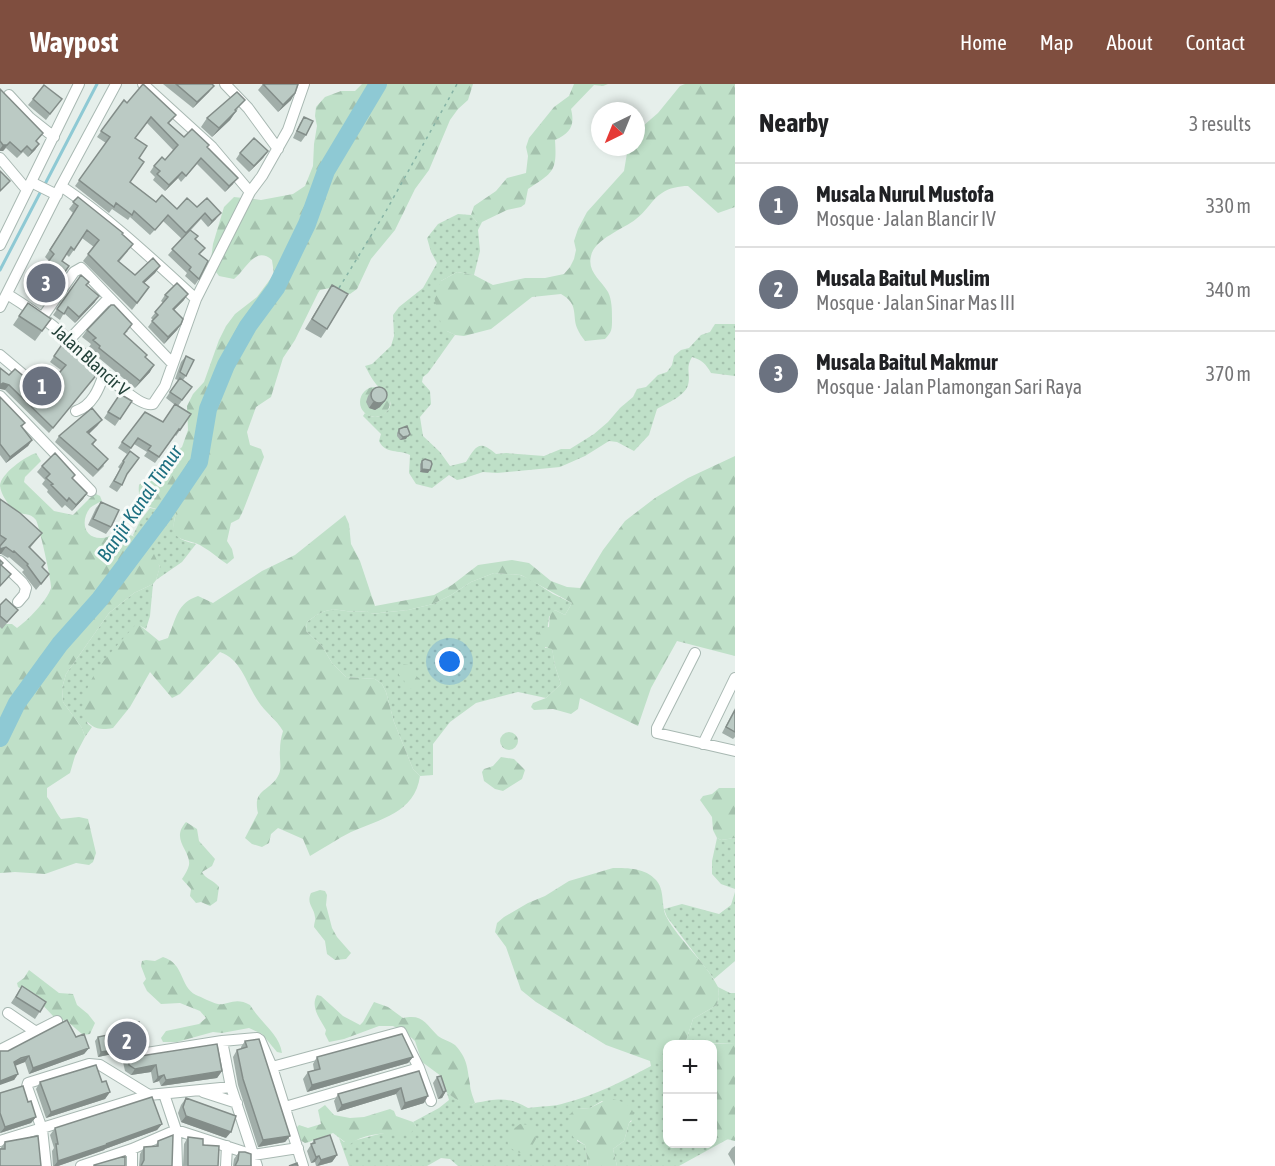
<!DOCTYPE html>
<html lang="en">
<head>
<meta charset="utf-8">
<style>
  :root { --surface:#fff; --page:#f2f2f2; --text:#202124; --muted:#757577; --line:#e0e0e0; --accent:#7f4e3f }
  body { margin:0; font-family:"Asap Condensed",sans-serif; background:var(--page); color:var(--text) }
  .controls { position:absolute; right:18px; bottom:18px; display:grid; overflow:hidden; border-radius:12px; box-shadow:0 3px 9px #0003 }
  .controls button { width:54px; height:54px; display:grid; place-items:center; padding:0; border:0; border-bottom:2px solid var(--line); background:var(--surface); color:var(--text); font:30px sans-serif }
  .compass { position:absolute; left:591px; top:18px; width:54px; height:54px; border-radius:50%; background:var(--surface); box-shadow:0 3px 9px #0003; rotate:223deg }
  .you { position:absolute; left:450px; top:578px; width:21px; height:21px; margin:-15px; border:4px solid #fff; border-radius:50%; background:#1a73e8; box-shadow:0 0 0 9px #1a73e833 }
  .badge { display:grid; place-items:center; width:39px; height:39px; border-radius:50%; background:var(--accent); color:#fff; font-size:20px; font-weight:700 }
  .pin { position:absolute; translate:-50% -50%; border:3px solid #fff; box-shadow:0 2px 6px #0006 }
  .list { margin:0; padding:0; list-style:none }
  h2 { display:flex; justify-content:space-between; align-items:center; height:78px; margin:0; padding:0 24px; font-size:26px }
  h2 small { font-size:20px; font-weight:400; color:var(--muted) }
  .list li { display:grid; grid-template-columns:39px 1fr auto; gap:18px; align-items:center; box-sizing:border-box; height:84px; padding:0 24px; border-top:2px solid var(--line) }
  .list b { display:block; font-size:22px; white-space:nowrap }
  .list p { margin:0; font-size:20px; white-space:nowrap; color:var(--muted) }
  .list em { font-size:20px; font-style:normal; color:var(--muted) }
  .map { position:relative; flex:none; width:735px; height:1082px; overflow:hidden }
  header { display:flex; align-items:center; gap:36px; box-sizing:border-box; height:84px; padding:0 30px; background:var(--accent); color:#fff }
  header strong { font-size:28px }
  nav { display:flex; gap:33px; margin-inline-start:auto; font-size:21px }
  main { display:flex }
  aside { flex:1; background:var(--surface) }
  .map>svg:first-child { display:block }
  .grass { fill:url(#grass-dots) }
  .forest { fill:url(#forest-firs) }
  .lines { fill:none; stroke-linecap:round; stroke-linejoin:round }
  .stream { stroke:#8ec9d4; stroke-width:3 }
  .river { stroke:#8ec9d4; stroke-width:18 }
  .minor-casing { stroke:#a8b8b2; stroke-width:12 }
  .path { stroke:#86b3a5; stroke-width:1.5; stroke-dasharray:3 4.5; stroke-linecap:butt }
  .minor { stroke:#fff; stroke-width:10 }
  .wall { fill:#a1aea9 }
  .shaded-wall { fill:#838d89 }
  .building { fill:#bbcac4; stroke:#838d89; stroke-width:1.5 }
  .labels { text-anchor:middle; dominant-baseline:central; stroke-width:6; stroke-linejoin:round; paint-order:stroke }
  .street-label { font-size:18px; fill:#24423a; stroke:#f7fbf9 }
  .water-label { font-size:20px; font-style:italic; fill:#1c6f80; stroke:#f7fbf9 }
</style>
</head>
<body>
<header>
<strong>Waypost</strong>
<nav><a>Home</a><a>Map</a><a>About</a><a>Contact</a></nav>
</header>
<main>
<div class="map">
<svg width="735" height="1082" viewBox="0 0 735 1082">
  <defs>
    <pattern id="grass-dots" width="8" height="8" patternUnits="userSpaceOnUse" patternTransform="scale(1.5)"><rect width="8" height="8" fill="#bfe0c8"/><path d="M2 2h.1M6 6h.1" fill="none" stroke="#a4c1ad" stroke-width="1.8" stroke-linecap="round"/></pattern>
    <pattern id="forest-firs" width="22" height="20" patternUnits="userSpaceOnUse" patternTransform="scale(1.5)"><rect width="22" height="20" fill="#bfe0c8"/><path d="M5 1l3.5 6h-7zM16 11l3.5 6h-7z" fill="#a4c1ad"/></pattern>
  </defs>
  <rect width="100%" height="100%" fill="#e6efeb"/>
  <path class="grass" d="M458,130l13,1 6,7h5l-4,8 2,21 -6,24 -17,-3 -16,9 6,50 8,4 -27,38 -5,4 -1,5 8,9 1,13 -11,13 3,19 17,16 10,14 16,-4c10,-16 13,-23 30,-8l10,-1 38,3 17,-7h9l24,-15 14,-12 12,-14 13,-11 4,-8 9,-2 12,-12 9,-3 5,-7 2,-9 7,-6 8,-2 12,-13 9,-3 5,-8h20v52l-24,-3c-5,-9 -9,-13 -19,-16 -7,12 -1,16 -4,28 -3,11 -21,18 -31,24l-8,26 -15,16 -17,-9 -8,-1 -24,15 -25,11 -63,6 -14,-1 -21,7 -5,1 -8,-5 -17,13 -16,-4 -7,-11 1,-18c-11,-6 -24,0 -31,-14l2,-7 -18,-18 2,-3c5,4 12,6 18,1 15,-9 4,-20 -4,-27 -6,-5 -10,-14 -14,-21l7,-2 19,-18 3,-10 -1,-21 6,-8 24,-19 14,-25 -6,-11 -4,-14 11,-14z
    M150,424l26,5c-6,20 0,27 20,31l-14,18 -26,18 4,-14 -14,-13 -13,-18 7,-14z
    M494,489l26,2 10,4 23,15 19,9 -7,12 -10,-5 -6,7 -4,31h7l3,18 6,18 -15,14 -28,-6 -42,11 -26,19 -17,22v31l-13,1 -7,-7 -19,-47 -8,-30 -4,-8 -7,-5 -29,-2 -14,-14 -10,-17 -16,-15 1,-9c27,-22 32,-7 60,-11l4,3 37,-4 25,-6 18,-9 20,-13z
    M153,500l-3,32 -4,13 -9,-5 -50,99 5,4 -7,10 -3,-9 -19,-26 -1,-14 4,-14 43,-61 25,-20z
    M717,754l4,2 14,-2v51l-14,-5 -9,-10v-13z
    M735,808v69l-21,18 -47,-62 -3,-8 18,-5 37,10 12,-9z
    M718,903l12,6h5v50l-50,1 8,-25 24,-14 2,-8z
    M667,973l1,87h44l1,-48 5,40 10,3 -49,27h-62l-4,-17 11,-8 5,-18 3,-2 -30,-20 -12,7 -14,1 1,32 8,4 3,21h-130l-8,-7 -9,-1 -14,8h-78l-10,-28 5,4c20,-1 41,-14 62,-9l10,-7 -3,-4 26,-14 10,-8 -2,-7 12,8 13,4 3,-2c22,-4 33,-7 53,5 12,-2 26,-1 37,-5 31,-8 58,-22 86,-37l-1,-5h10z"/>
  <path class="forest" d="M362,0h111l-5,16 -10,9 -8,11 -21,50 -14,19 -20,41 -24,29 -14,30 -7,5h-7l-13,-6 -10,2 -2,3 -23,47 -12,18 -12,39 -15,10 -9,25 3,13 11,4 3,8 -21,54 -4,8 -8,4 -4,18 5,8 2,9 -7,6c-8,-5 -15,-12 -24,-17 -17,-11 -36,-1 -27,-34 -18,-4 -40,-4 -37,-28l43,-38 6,-17 -1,-24 6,-12 11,-12 15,-42 7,-14 9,-12 22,-17 17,-23 -2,-14c-17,-15 -26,10 -38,19l-15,-3 -6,-8 -2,-9 2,-15 11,-37 10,-10 27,3 32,-6 12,-8 8,-20 1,-22 3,-18 -2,-10 1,-9 9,-10 16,-6h14z
    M574,0h34l-5,2 -9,-1 -23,24c4,16 0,24 -16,31 2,31 -1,32 -27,49l-3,15 -4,3 -14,3 -25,12h-5l-6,-7 3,-9 22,-15 11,-13 19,-5 2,-17 -2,-9 3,-9 25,-31 15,-11z
    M685,0h50v123l-17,6 -30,-27c-9,0 -19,2 -26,7 -10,6 -16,19 -26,26 -12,10 -42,20 -45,37 -4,16 10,24 17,36 4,8 4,18 4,27 0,10 0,13 -7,20l-20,2c-3,-4 -6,-8 -8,-13 -5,-13 2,-24 -16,-34l-29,3 -41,32 -27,7 -9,-1 -8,-4 -6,-7 -7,-27 7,-16 16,-9 17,3 19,10 32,-7h20l19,-4 6,-7 4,-8 2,-9 -2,-9 4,-12 9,-17 37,-41 4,-24h8v-15l22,-19 22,-27z
    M360 318a15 15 0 1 1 30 0a15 15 0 1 1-30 0Z
    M36,369l5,8 -16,16 -1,5 30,29 19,4 19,-19 4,-2 4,2 2,5c-4,2 -9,4 -12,7 -10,13 -6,31 12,30 6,0 12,-5 18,-7l15,6 11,16 8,1 6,13 -4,13 -3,4 -19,9 -25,20 -43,61 -4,14 1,14 19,26 3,9 -10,19 -5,17 -23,15v9c6,7 8,15 14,22l18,-2 9,2 8,34 -3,9 -4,3 -13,-2 -31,11 -30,-2 -15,1v-249h12l5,4c10,-7 30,-27 34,-40 1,-5 -12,-63 -15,-68 -6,-8 -14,-5 -22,-8 -5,-7 -13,-17 -14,-26 0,-12 26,-30 36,-33z
    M735,372v200l-58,-15 -26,47 -13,38 -58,-28 -2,11 -7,5 -18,-5 -19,1 -3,-3 2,-4 13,-5 15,-14 -6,-18 -3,-17 -14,-4 -4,-8 9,-9 6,-1c1,-8 -1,-12 6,-17l10,5 7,-12 -51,-28 -27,-2 -23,9 -20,13 -18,9 -25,6 -38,4 -3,-3c-28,4 -33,-11 -60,11l-1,9 16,15 10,17 14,14 29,2 7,5 4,8 8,30 19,47 7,7c-5,37 -40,43 -69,56 -14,7 -27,16 -41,24l-7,-17 -25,-11 -7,6 -2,9 -7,4 -10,-3 -7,-6 13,-25c-6,-25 13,-21 21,-39 3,-7 0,-16 1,-24 0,-6 1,-13 3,-19 -7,-12 -18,-19 -25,-30 -12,-18 -17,-42 -38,-49l-40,42 -8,4 -22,-26 -20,35 -17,21c-15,3 -22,0 -31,-13 0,-38 32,-65 55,-92l22,18 9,-3c8,-19 9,-35 30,-42l15,7 49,-32 33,-16 50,-40 4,9 2,20 9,17 15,45 59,-11 18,-10 26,-20 34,-5 17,3 22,18 16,6 13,1 23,-38 22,-29 30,-23 33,-20z
    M404,580l9,2 1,8 6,5v6l-5,5 -9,-3 -2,-7 -5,-5v-7z
    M500 657a9 9 0 1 1 18 0a9 9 0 1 1-18 0Z
    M501,673l13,2 11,11 -3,9 -19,12 -8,-2 -11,-8 -2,-9 2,-3 9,-3z
    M719,704h16v50l-14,2 -4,-2 -4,-8 -1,-13 -12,-17 3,-4 9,-2z
    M186,738l11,7 2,12 16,18 -3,7 -10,6c3,7 12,8 17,15l-2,14 -7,5 -9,-4 -5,1 -6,-7 1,-7 -9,-10c3,-5 6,-9 7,-14 2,-15 -19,-25 -3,-43z
    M613,784c16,0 32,0 43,12 9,10 5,25 10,36 13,25 39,45 52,71l1,10 -2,8 -24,14 -8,25h-17l-1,13 -7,4h-10l-44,-16 -70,-43 -15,-12 -15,-43 -11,-15 2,-9 7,-6 24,-14 17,-7 24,-15z
    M320,806l5,1 2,4 -1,10 6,23 5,9 14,16 -5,6 -11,1 -8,-6 -2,-13 -11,-14c0,-4 2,-7 1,-10 -1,-10 -9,-13 -4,-24z
    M163,873c22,7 16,29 33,38 5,2 17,8 22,9 9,2 17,-8 32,1 10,17 30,30 32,48l-5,-1 -15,-18 -13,-6 -27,5 -9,-1 -36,10h-14l-2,-4 5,-7 33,-7 7,-6 -6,-7 -20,-8 -19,1 -14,-13 -4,-8 3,-4 -5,-13 1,-5 4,-1 9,1z
    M29,886l30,23 14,1 4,11 11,9 7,9 -5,11 -7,1 -16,-14 -13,-4 -19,-20 -17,-10 -1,-4 7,-5z
    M317,911l4,1 22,20 17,9 3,-3 11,-20 14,5 15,11c20,-4 22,5 35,18 5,4 12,5 17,9 13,14 12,23 15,39 0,6 3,13 5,19l-3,2 -9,-1 -16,-11 -6,-17 -19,-14 -7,-21 -10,-9 -12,-6h-14l-35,13 -15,3 -4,-8 1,-4c-6,-11 -16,-23 -9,-35z
    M735,959v98l-17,-4 -5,-41 -1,-52h-2z
    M610,1014c10,3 23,6 24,18l-5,7 -5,18 -11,8 4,17h-29l-3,-21 -12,-8 -4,-22 7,-6 14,-1z
    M325,1021l9,10 16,3 14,-1 26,-8 4,2 2,5 17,6 3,4 -5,7c-20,0 -45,-2 -62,12l-16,-12 -24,9 -4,1 -5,-3 -4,-12 3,-3 9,3 13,-4 -3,-14z
    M520,1040l10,1 4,4 2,10 -3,5v6c-10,6 -18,3 -25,-5l-1,-11z"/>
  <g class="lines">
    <path class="stream" d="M44,102l53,-102
      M0,186l41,-79"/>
    <path class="river" d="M0,654l17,-35 43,-59 40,-45 63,-84 36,-53 9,-53 18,-44 22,-39 28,-38 31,-64 19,-53 52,-87"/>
    <defs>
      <path id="minor" d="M143,0l69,63 38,45
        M225,0l23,24 30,41
        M9,11l21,23 24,19
        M0,74l27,32
        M31,98l26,13
        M61,102c49,33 91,73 135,113
        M0,161l79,-161
        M7,210c16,10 31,20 46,32 17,13 83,85 100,78l12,-18 31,-87 54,-107 12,-16 26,-46 16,-46
        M0,223l61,-121 55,-102
        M42,234l32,-46 7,-4 91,95
        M69,256l38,-40 4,1
        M0,271l32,27
        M0,312l91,95
        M76,327c16,-5 23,-22 28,-37
        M0,477l22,21 4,6 -2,7 -6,7
        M695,569l-38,75v5l78,18
        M703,660l32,-66
        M8,929l28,19
        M222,957l9,46 26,79
        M0,966l57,-29
        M128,972l94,-15 35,-3 3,2 12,27 31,99
        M272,983l129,-35 18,36 12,33
        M203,1008l34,11
        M164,1010l12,36 1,36
        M285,1023l134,-39
        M0,1057l149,-46 82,-8
        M46,1082l-4,-37 -15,-42 1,-4 61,-19 11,1 49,30
        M81,1082l51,-17 44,-19 77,25 45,-7
        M132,1082v-17
        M226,1082l1,-20"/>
    </defs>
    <use href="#minor" class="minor-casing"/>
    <path class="path" d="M339,204l47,-77 71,-127"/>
    <use href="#minor" class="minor"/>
  </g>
  <path class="wall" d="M163,0h49l-3,8 -16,16z
    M263,0l28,16 -13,12 -20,-22z
    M0,5l43,44 -7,8 3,3 -4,6 -7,7 -5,-5 -6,6 -11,-10 -3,3h-3z
    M33,15l24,6 -11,15 -18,-15z
    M124,16l3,3 49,12 -7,8 15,14 23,10 26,37 -8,8 -28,-28 -16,18 -3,-4 -13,13 -12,-11 2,-3 -5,-5 4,-6 11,-6 9,-9 -27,-28 -12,15 4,20 -9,24 26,20 21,7 20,-2 19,12 -8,8 -7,-8 -10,11 9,25 -1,24 -4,6 -10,-9 2,-3 -19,-18 14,-16 -19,-18 -13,14 -20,-18 -2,3 -16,-11 -3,4 -34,-27 31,-43 -9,-6z
    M238,25l-8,11 -18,17 -11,-10 6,-9z
    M304,33l2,18 -5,7 -8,-4 7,-15z
    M268,67l-5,7 -14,14 -13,-13 4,-6z
    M78,113l44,37 6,17 -9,11 16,13 25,-9 -5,7 -11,10v11l-12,16 -49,-49 11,-14 -12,-9 -13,19 -3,-3 -4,7 7,5 -19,27 -16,-12 15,-20 -4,-4 28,-44 -4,-4z
    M81,191l14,27 -20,21 -11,-10 -4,7 -7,-5z
    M332,201l-5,44 -6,9 -16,-9z
    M165,211l19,5 -10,10 7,14 -4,6 -13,14 -16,-17 5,-7 -2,-2 12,-15 -2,-2z
    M28,219l23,16 -16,22 -22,-16z
    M87,246l41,1 -4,3 21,24 5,14 -15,16 -41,-34 1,-1 -6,-6 2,-3 -9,-7z
    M63,259l35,30 -49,60 -44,-43 4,-15 24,9 5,-1 1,-4 4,-6 11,6 7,-9 -11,-8z
    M186,272v20l-3,4 9,7 -14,19 13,8 -15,22 -1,-1 -20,28 -11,-7 3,-4 -13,-8 -7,10 -9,-6 4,-6 41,-20 12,-17 -9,-7 12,-18 -3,-1 6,-17z
    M373,305l7,18 -5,3 -6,-2 -3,-6 2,-6z
    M120,310l12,7 -17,25 -11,-8z
    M0,313l25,26 -3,4 10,13 -4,6 -22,17 -6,-8z
    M102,336l-5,6 -8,8 7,6 -3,5 11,21 -11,11 -38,-35 4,-6z
    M399,345l7,10 -6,1 -3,-4v-3z
    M130,367l-4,24 -4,10 -5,7 -8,-5 11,-18 -2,-2z
    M422,377l6,12 -8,-1v-8z
    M42,382l33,9 -3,4 15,14 -4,6 -11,12 -7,-6 -3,3 -15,-16 1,-2 -6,-6 3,-4 -8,-8z
    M0,415l42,34 -12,15 15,15 -3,4 7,7 -13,16 -14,-18 2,-2 -15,-13 -1,1 -7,-4 -1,-9z
    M101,418l10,25 -5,7 -18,-9 8,-17z
    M0,521l18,5 -16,19 -2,-2z
    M735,624v29l-2,2 -11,-6z
    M22,902l24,16 -11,17 -24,-16z
    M116,943l27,13 -4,4 -4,1 -2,3 -11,4 -24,5 -3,-16 3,-4 15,-3v-3z
    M76,953l13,11 -5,6 -55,20 -4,-12 -8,2 -2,1 3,9 -4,6 -6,-29z
    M245,957l45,95 -5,6 -27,5 -20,-62 -5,-28 4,-7 4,-1v-2z
    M128,971l6,2 88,14 -5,7 -56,8 -2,-5 -6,2 -2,-11 -20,3 -6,-4 -2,-9z
    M317,973h96l-5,6 -101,29 -4,-13 5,-7 6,-2 -1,-6z
    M419,987l5,32 -23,7 -5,-16 -59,18 -3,-11 4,-7z
    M437,993l9,14 -4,7 -4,1 -5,-16z
    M40,998h62l8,10 -5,7 -59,19 -10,-29z
    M0,1009l28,9 8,15 -5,6 -31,10z
    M186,1014l40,40 -45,-16 -3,-9 3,-8z
    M162,1040l-5,6 -52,19 -1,1 -46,16h-5l-1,-15 2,-3 -4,-13 5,-7z
    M188,1053l15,8 15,21h-35l1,-22z
    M314,1056l23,15 -5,7 -14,4h-2l-1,-4 -4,1 -4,-12z
    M158,1057l14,25h-33l1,-12 4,-7h11z
    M5,1058l36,24 -41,-17z
    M735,1062v20l-7,-12 4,-6z
    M239,1068l12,14h-18l1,-7z"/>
  <path class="shaded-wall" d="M214,2l-5,6 -16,16 4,-6z
    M295,9l-4,7 -13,12 5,-7z
    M236,27l-6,9 -18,17 7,-9z
    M10,58l-7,9h-3v-2l3,-4z
    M39,60l-4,6 -7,7 4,-6z
    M268,67l-5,7 -14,14 5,-6z
    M182,88l-4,6 -13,13 4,-6z
    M238,94l-5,6 -8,8 4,-6z
    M221,129l-5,6 -8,8 4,-6z
    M160,182l-5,7 -17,16 5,-7z
    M188,210l-4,6 -15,15 4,-6z
    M99,212l-4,6 -20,21 4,-6z
    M181,240l-4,6 -13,14 4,-7z
    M154,281l-4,7 -15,16 5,-7z
    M3,299l6,2 -4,5 -5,-1v-4z
    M385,317l-5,6 -5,3 -6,-2 4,-6z
    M102,336l-5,6 -14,13 4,-7z
    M408,352l-2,3 -6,1 3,-3z
    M32,356l-4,6 -22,17 4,-6z
    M422,385l8,1 -2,3 -8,-1z
    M87,409l-4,6 -11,12 4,-6z
    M6,463l-5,7h-1v-5z
    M143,956l-4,4 -4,1 -2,3 -11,4 -24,5 3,-5z
    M89,964l-5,6 -55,20 4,-6z
    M29,972l-4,6 -15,6 4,-6z
    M413,973l-5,6 -101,29 5,-7z
    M156,981l-5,7 -20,3 4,-6z
    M222,987l-5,7 -56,8 5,-6z
    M18,990l-4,6 -14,5v-4z
    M164,991l-5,6 -6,2 5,-6z
    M401,1004l-5,6 -59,18 5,-7z
    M446,1007l-4,7 -4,1 5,-7z
    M110,1008l-5,7 -59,19 5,-6z
    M428,1012l-4,7 -23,7 4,-7z
    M186,1032l45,16 -5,6 -45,-16z
    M36,1033l-5,6 -31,10 5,-6z
    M162,1040l-5,6 -52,19 -1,1 -46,16h-4l4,-5z
    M290,1052l-5,6 -27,5 5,-7z
    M337,1071l-5,7 -15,4 4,-6z
    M319,1072l-4,6 -4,1 5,-6z"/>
  <path class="building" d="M143,0l33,31 -8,8 16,14 8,-8 17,16 -2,2 31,31 -9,8 -28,-28 -15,18 -4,-4 -13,13 -12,-11 3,-3 -6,-5 8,-9 3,3 13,-15 -27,-28 -16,21 12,8 -8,12 5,4 -14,20 26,20 6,-7 15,14 10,-11 10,9 10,-9 14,15 -9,8 -7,-8 -19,20 -18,-18 -13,15 -21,-19 -2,4 -16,-12 -2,4 -35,-27 31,-43 -9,-6 23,-31 3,3z
    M176,0h36l2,2 -17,16z
    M263,0h35l-3,9 -12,12z
    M44,1l18,14 -12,15 -17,-15z
    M0,5l43,44 -7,8 3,3 -7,7 -5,-5 -6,6 -11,-10 -3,3h-4l-3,-4z
    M237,8l8,8 -10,10 1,1 -17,17 -12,-10z
    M304,33l9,4 -7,14 -9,-4z
    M254,54l14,13 -14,15 -14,-13z
    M0,87l10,10 -10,10z
    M78,113l45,36 -1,1 11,10 -15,17 17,14 18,-17 7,8 -17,16 6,5 -12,16 -49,-49 11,-14 -12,-10 -13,20 -3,-3 -9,14 7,5 -14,20 -16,-12 15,-20 -4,-4 28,-44 -5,-4z
    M190,146l8,6 -3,3 10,9 -6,6 9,7 -9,18 -10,-9 2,-3 -19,-18z
    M81,191l8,7 -3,3 13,11 -20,21 -11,-10 -4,7 -7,-5z
    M177,199l11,11 -15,15 10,10 -2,5 -13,13 -16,-16 6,-6 -3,-3 13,-15 -3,-2z
    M332,201l16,9 -21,35 -15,-10z
    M28,219l23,16 -9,12 -23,-15z
    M111,221h3l18,19 -8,10 23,21 -2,2 9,8 -14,16 -41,-33 1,-2 -7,-6 3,-2 -9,-8z
    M63,259l27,18 2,2 -2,2 8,8 -45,55 -44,-43 -6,-2 -3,2v-17l9,7 6,-6 18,15 5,-1 4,-2 1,-8 2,-3 9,9 12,-14 -12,-9z
    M186,272l8,4 -8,16 -6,-4z
    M180,294l12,9 -10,13 -12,-8z
    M371 311a8 8 0 1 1 16 0a8 8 0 1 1-16 0Z
    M120,310l12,7 -12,18 -12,-7z
    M0,313l25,26 -4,3 11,14 -22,17 -10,-13z
    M175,320l16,10 -11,16 -1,-1 -20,28 -11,-7 3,-4 -13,-8 -7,10 -9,-6 23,-30 18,10z
    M92,324l10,12 -15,12 9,8 -4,4 16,15 -10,11 -39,-34z
    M407,342l3,8 -2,2 -5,1 -4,-4v-4z
    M130,367l9,7 -12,16 -5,11 -8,-4 10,-19 -1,-1z
    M55,369l20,22 -3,3 15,15 -11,12 -7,-7 -2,3 -16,-16 2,-1 -7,-6 4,-4 -8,-8z
    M425,375l6,2 1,3 -2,6 -8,-1v-8z
    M0,415l20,14 22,20 -13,14 16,16 -3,4 7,7 -8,10 -14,-19 1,-1 -14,-13 -1,1 -7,-5 -6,2v-3l6,-7 -6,-4z
    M101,418l18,8 -8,17 -18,-8z
    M0,476l3,3 -2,2 10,9 -11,12z
    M6,515l12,11 -11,12 -7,-6v-11z
    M735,626v22l-9,-5z
    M22,902l24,16 -6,10 -24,-15z
    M67,936l9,17 8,-3 5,14 -56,20 -4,-12 -8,2 -7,4 4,12 -18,7v-30h8z
    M139,938l4,18 -7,1v2l-11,5 -24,4 -3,-15 19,-4 -1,-6z
    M402,950l11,23 -101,28 -4,-13 12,-3 -3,-12z
    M259,955l31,97 -27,4 -20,-61 -6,-29 10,-3 -2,-6z
    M217,960l5,27 -56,9 -2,-5 -6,2 -2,-12 -21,4 -6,-4 -1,-10 6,2z
    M96,981l6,17 4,-1 4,11 -59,20 -11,-30z
    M419,987l9,25 -23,7 -4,-15 -59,17 -4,-11z
    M441,992l5,15 -3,1 -6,-15z
    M23,1002l5,16 3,-1 5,16 -31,10 -5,-14v-20z
    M152,1013l10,27 -56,20h3l-51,17 -2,-17h2l-3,-16z
    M186,1014l50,18 -5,16 -45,-16 -3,-9z
    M173,1051l-1,31h-31l3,-6v-13l14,-1v-5z
    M330,1051l7,20 -16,5 -2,-4 -3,1 -5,-13 4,-1 -1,-3z
    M38,1052l3,30h-41v-17h5v-7z
    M188,1053l15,2v6l16,1 -1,20h-30z
    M239,1068h6l6,2v12h-16l3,-6z
    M125,1072v10h-31v-1z
    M297,1079l1,3h-9z"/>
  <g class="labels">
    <g class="street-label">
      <text transform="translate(91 276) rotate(42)">Jalan Blancir V</text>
    </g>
    <g class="water-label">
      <text transform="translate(139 419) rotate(-56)">Banjir Kanal Timur</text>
    </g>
  </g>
</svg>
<div class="controls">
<button>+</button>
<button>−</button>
</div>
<svg class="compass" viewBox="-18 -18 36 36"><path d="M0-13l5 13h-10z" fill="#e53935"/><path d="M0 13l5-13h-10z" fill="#757577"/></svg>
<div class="you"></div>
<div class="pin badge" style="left:42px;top:302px;background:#6b7280">1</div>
<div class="pin badge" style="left:127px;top:957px;background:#6b7280">2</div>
<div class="pin badge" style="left:46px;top:199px;background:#6b7280">3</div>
</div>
<aside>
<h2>Nearby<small>3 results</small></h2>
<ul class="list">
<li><span class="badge" style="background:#6b7280">1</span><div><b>Musala Nurul Mustofa</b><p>Mosque · Jalan Blancir IV</p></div><em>330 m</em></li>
<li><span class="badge" style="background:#6b7280">2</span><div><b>Musala Baitul Muslim</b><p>Mosque · Jalan Sinar Mas III</p></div><em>340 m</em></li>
<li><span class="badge" style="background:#6b7280">3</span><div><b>Musala Baitul Makmur</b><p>Mosque · Jalan Plamongan Sari Raya</p></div><em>370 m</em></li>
</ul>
</aside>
</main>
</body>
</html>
